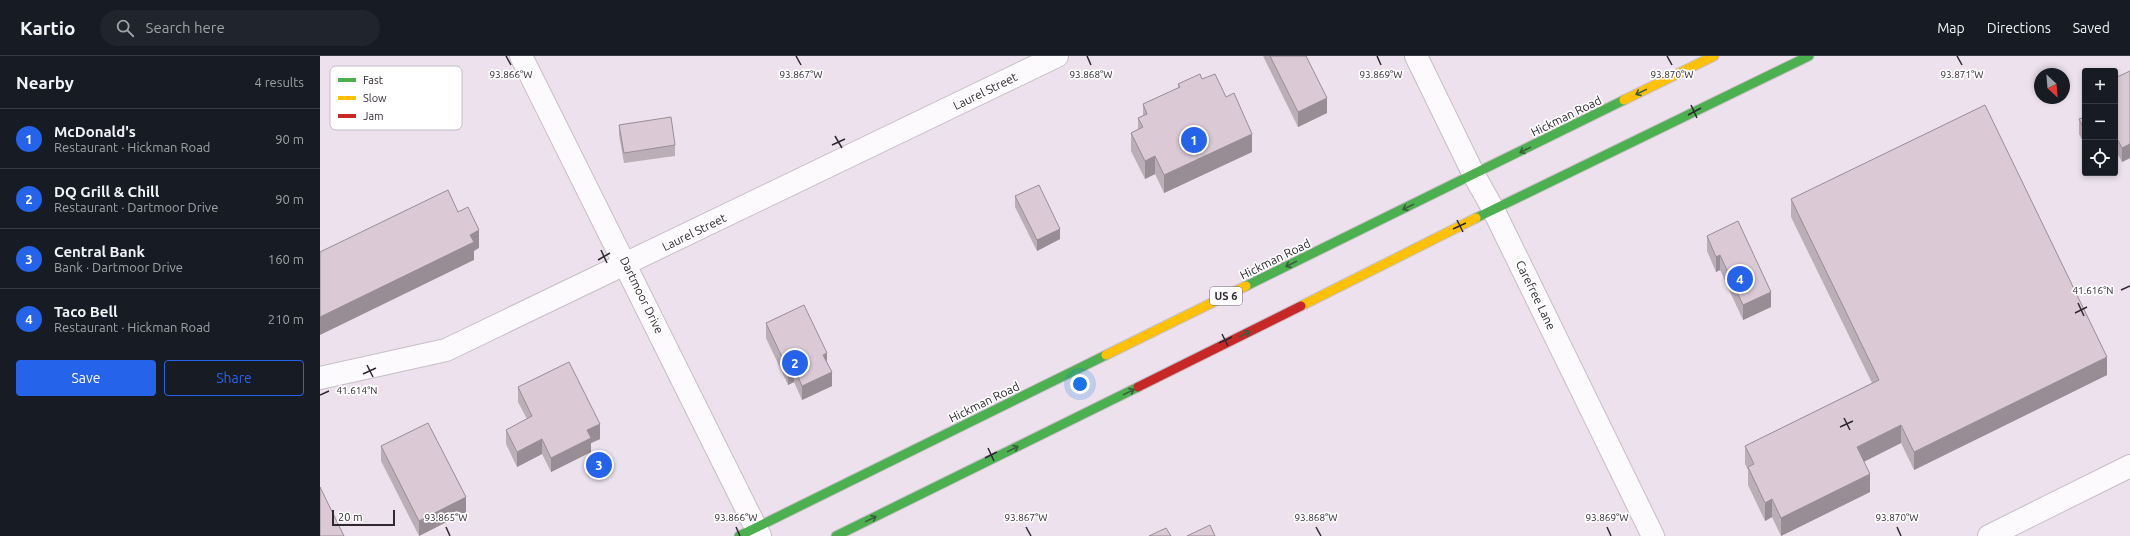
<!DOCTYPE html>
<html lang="en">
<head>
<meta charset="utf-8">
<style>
  :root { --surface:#171b24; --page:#20242c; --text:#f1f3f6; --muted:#9ea1a6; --line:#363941; --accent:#2563eb }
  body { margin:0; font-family:Ubuntu,sans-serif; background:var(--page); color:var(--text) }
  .controls { position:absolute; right:12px; top:12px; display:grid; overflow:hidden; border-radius:4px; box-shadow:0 2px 6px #0003 }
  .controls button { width:36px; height:36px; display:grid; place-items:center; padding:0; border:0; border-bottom:1px solid var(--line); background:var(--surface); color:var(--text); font:20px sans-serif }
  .compass { position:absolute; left:1714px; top:12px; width:36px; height:36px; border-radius:50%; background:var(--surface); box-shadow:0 2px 6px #0003; rotate:154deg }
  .scale { position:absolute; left:12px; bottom:10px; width:63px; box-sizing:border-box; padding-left:4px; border:2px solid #2f2830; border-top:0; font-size:11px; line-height:14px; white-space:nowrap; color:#2f2830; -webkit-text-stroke:3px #fff; paint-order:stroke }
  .you { position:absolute; left:760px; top:328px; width:14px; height:14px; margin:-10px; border:3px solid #fff; border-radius:50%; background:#1a73e8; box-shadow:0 0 0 6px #1a73e833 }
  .badge { display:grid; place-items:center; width:26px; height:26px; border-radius:50%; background:var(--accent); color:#fff; font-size:13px; font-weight:700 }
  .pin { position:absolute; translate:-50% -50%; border:2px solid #fff; box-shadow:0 1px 4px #0006 }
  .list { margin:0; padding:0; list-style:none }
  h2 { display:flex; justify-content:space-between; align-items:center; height:52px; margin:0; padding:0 16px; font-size:17px }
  h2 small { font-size:13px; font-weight:400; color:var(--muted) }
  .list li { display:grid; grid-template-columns:26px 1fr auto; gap:12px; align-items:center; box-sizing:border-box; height:60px; padding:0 16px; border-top:1px solid var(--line) }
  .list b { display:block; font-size:15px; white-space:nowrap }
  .list p { margin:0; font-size:13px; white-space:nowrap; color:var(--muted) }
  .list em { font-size:13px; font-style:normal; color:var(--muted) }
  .actions { display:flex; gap:8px; padding:12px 16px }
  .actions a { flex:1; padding:9px 0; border:1px solid var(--accent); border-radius:4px; text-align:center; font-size:14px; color:var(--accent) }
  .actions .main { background:var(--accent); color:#fff }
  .icon { flex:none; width:22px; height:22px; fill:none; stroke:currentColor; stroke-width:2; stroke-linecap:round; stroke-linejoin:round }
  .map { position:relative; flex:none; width:1810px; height:480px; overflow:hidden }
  header { display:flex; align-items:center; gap:24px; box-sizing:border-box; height:56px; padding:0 20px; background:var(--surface); border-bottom:1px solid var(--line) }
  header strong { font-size:19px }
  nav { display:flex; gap:22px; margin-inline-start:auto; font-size:14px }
  .search { width:280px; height:36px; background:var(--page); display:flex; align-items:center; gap:10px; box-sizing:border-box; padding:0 14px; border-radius:22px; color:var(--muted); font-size:15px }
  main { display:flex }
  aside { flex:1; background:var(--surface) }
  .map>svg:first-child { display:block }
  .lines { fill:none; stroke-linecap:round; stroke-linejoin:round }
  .street-casing { stroke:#c7bec7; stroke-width:24 }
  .fast-casing { stroke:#c7bec7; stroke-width:11 }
  .slow-casing { stroke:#c7bec7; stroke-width:11 }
  .jam-casing { stroke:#c7bec7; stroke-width:11 }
  .street { stroke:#fcfafc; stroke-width:22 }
  .fast { stroke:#4caf50; stroke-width:9 }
  .slow { stroke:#ffc107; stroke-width:9 }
  .jam { stroke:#c62828; stroke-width:9 }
  .wall { fill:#bcaeb7 }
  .shaded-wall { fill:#998d95 }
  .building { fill:#dbcad5; stroke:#998d95 }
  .oneway { stroke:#3b5e3d }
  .ticks { fill:none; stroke:#2f2830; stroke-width:1.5 }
  .labels { text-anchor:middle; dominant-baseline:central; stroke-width:3.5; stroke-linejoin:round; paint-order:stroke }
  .shield { fill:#fff; stroke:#6d686e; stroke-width:1 }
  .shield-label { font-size:11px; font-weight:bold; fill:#2f2830 }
  .street-label { font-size:12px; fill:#2f2830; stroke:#fff }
  .key { fill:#fff; stroke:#c1bec1; stroke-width:1 }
  .key-label { font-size:11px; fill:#2f2830 }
  .ticks-label { font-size:10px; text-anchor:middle; fill:#2f2830; stroke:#fff; stroke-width:3.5; stroke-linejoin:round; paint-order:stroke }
</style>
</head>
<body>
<header>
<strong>Kartio</strong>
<div class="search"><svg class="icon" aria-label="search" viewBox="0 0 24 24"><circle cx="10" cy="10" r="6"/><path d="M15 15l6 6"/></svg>Search here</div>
<nav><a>Map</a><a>Directions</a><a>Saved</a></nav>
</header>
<main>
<aside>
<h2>Nearby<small>4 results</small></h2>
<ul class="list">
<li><span class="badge">1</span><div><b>McDonald's</b><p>Restaurant · Hickman Road</p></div><em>90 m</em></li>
<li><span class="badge">2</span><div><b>DQ Grill &amp; Chill</b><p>Restaurant · Dartmoor Drive</p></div><em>90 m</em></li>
<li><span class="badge">3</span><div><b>Central Bank</b><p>Bank · Dartmoor Drive</p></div><em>160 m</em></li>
<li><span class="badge">4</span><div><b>Taco Bell</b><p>Restaurant · Hickman Road</p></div><em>210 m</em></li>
</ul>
<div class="actions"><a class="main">Save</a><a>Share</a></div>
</aside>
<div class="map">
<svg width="1810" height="480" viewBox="0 0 1810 480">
  <rect width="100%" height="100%" fill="#ece1ec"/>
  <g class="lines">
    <defs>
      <path id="street" d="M201,0l239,480
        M1096,0l58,119 19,34 160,327
        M0,322l126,-28 611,-294
        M1669,480l141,-70"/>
      <path id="fast" d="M1156,162l333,-162
        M926,230l378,-186
        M419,480l367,-181
        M516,480l302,-149"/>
      <path id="slow" d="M1304,44l90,-44
        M981,250l175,-88
        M786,299l140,-69"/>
      <path id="jam" d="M818,331l163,-81"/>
    </defs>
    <use href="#street" class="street-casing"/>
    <use href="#fast" class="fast-casing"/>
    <use href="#slow" class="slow-casing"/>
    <use href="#jam" class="jam-casing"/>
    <use href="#street" class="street"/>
    <use href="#fast" class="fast"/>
    <use href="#slow" class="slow"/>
    <use href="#jam" class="jam"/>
  </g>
  <path class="wall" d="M943,0h43l21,57 -29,14z
    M1810,15v87l-8,4 -7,-13v-71z
    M882,23l50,73 -88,41 -9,-19 -10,5 -14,-28v-18l7,-4v-11l5,-2v-12l35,-16v-4z
    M1765,61v28l-6,-11v-15z
    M299,69l56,20v11l-51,7 -5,-28z
    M695,140l45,43 -23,12 -22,-44z
    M1471,143l316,176 -193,95 -13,-27 -37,19 6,30 -89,44 -9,-19 -7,4 -17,-36v-15l-3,-6v-18l127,-63 -81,-166z
    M1387,180l64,71 -28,13 -23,-50 -4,2 -9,-21z
    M446,267l61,39 5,24 -30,14 -8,-18 -6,3 -22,-47z
    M198,331l82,52 -9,4v9l-40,20 -9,-18 -25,13 -11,-23v-14l21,-11 -9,-17z
    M61,390l85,66 -47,24 -38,-75z"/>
  <path class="shaded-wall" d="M1007,42v15l-29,14v-15z
    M932,78v18l-88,41v-18z
    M1810,88v14l-8,4v-14z
    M835,100v18l-10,5v-18z
    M740,173v10l-23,12v-11z
    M159,174v18l-5,3v9l-154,75v-18z
    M1400,199v15l-4,2v-15z
    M1451,236v15l-28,13v-15z
    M507,297v15l-4,-13z
    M1787,301v18l-193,95v-18z
    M474,311v15l-6,3v-15z
    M512,316v14l-30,14v-14z
    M280,368v15l-9,4v9l-40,20v-14l36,-28z
    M1581,369v18l-44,22v-18z
    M222,383v15l-25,13v-15z
    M1550,418v18l-89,44v-18z
    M146,441v15l-47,24v-15z
    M1452,443v18l-7,4v-18z"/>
  <path class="building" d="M950,0h36l21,42 -29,14z
    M1810,15v73l-8,4 -7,-13v-57z
    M880,18l2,5 13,-5 11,23 8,-4 18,41 -88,41 -9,-19 -10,5 -14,-28 12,-6 -5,-9 9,-4 -4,-10 37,-17 -2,-3z
    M1665,49l122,252 -193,95 -13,-27 -44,22 13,27 -89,44 -9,-19 -7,4 -17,-36 6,-3 -9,-18 134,-66 -88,-181z
    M351,61l4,28 -51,8 -5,-28z
    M1765,61v14l-6,-12z
    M719,129l21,44 -23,11 -22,-44z
    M128,134l10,22 10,-5 11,23 -9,5 4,7 -154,75v-65z
    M1418,165l33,71 -28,13 -23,-50 -4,2 -9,-21z
    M484,249l23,48 -4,2 9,17 -30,14 -8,-19 -6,3 -22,-47z
    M249,306l31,62 -13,6 4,8 -40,20 -9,-19 -25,13 -11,-22 26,-14 -14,-29z
    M108,367l38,74 -47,24 -38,-75z
    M0,431l24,49h-24z
    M890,469l5,11h-28z
    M846,472l5,8h-22z"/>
  <defs><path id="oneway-shaft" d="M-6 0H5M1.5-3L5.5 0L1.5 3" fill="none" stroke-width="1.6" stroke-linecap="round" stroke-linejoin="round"/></defs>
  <g class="oneway">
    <use href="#oneway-shaft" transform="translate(1321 36) rotate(154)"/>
    <use href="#oneway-shaft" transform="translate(1205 94) rotate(154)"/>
    <use href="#oneway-shaft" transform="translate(1088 151) rotate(154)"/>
    <use href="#oneway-shaft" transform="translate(971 208) rotate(154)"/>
    <use href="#oneway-shaft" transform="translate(925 278) rotate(-27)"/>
    <use href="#oneway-shaft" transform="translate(809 336) rotate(-26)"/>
    <use href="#oneway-shaft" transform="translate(693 393) rotate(-26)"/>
    <use href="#oneway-shaft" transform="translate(551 463) rotate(-26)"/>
  </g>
  <path class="ticks" d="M186,0l5,9M476,0l5,9M767,0l4,9M1057,0l4,9M1347,0l5,9M1637,0l5,9M1371,49l6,13M1368,59l13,-7M515,80l7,12M512,89l13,-6M1137,164l6,12M1133,173l13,-6M281,194l6,13M278,204l12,-7M1801,234l9,-4M1758,247l6,13M1755,257l12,-6M902,278l6,12M899,287l13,-6M47,309l6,12M43,318l13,-6M0,339l9,-4M1524,362l6,12M1520,371l13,-6M668,392l6,13M665,402l12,-6M126,471l4,9M416,471l4,9M706,471l5,9M996,471l5,9M1287,471l4,9M1577,471l4,9"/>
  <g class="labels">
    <rect class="shield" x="890" y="231" width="32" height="18" rx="3"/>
    <g class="shield-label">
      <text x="906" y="240">US 6</text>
    </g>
    <g class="street-label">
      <text transform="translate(665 35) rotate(-26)">Laurel Street</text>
      <text transform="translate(1246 60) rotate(-26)">Hickman Road</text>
      <text transform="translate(374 176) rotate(-26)">Laurel Street</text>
      <text transform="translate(955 203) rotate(-26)">Hickman Road</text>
      <text transform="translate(322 239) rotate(64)">Dartmoor Drive</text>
      <text transform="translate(1216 239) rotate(64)">Carefree Lane</text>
      <text transform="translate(664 346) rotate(-26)">Hickman Road</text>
    </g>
  </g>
  <rect x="10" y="10" width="132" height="64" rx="6" class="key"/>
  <rect x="18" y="22" width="18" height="4" fill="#4caf50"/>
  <rect x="18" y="40" width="18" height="4" fill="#ffc107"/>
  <rect x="18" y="58" width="18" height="4" fill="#c62828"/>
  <g class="key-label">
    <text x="43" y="28">Fast</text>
    <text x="43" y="46">Slow</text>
    <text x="43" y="64">Jam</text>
  </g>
  <g class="ticks-label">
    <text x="191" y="22">93.866°W</text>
    <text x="481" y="22">93.867°W</text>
    <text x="771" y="22">93.868°W</text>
    <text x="1061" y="22">93.869°W</text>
    <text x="1352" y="22">93.870°W</text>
    <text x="1642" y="22">93.871°W</text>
    <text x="1773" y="238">41.616°N</text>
    <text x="37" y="338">41.614°N</text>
    <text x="126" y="465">93.865°W</text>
    <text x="416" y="465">93.866°W</text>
    <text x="706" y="465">93.867°W</text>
    <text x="996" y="465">93.868°W</text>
    <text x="1287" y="465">93.869°W</text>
    <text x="1577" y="465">93.870°W</text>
  </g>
</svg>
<div class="controls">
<button>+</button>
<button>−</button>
<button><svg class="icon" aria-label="locate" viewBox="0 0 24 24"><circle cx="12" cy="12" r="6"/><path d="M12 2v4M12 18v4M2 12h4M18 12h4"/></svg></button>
</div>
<svg class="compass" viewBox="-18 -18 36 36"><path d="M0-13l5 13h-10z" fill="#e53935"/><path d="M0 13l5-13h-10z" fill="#9ea1a6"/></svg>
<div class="scale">20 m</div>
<div class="you"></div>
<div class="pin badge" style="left:874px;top:84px">1</div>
<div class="pin badge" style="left:475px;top:307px">2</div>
<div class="pin badge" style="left:279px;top:409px">3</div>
<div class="pin badge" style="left:1420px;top:223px">4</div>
</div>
</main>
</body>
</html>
